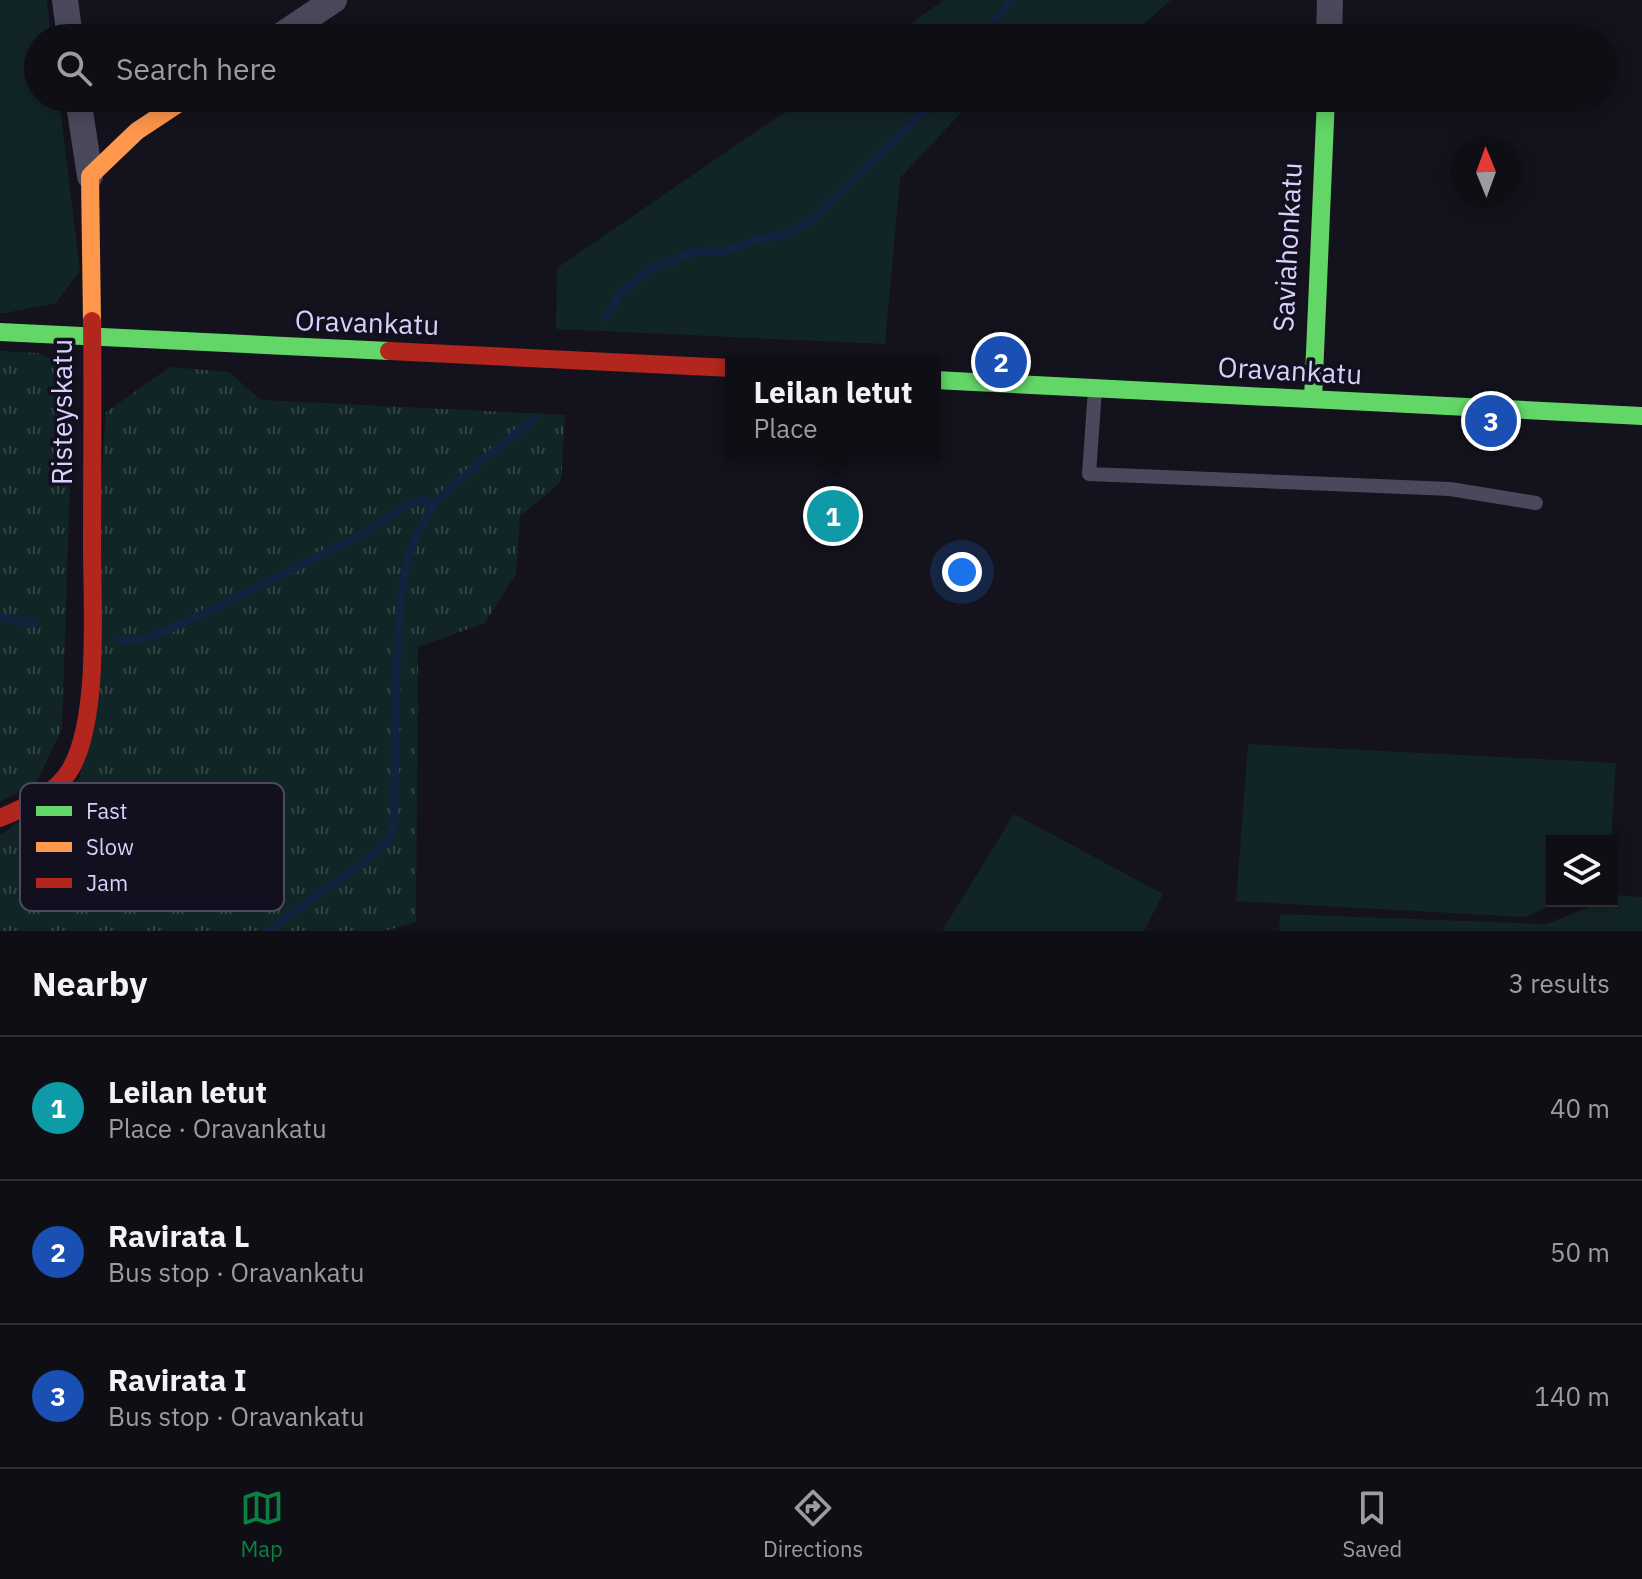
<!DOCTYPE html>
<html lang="en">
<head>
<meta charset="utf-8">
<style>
  :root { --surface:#0f0e15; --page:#1d1c22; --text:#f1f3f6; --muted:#9b9ca0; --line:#2f2e34; --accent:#0b8043 }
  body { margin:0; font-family:"IBM Plex Sans",sans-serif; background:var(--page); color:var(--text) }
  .controls { position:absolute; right:24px; bottom:24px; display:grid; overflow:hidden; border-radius:0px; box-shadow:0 4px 20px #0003 }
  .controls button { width:72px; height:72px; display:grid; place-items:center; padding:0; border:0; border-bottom:2px solid var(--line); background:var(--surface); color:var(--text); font:40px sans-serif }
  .compass { position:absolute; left:1450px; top:136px; width:72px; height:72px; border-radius:50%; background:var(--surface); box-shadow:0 4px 20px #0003; rotate:359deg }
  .you { position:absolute; left:962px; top:572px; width:28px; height:28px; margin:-20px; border:6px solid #fff; border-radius:50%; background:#1a73e8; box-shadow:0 0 0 12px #1a73e833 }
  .badge { display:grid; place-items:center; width:52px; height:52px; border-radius:50%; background:var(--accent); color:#fff; font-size:26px; font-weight:700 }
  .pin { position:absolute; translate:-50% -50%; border:4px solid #fff; box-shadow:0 2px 8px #0006 }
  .popup { position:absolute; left:725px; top:356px; width:216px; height:104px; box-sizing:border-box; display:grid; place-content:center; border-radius:0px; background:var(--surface); filter:drop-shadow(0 2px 6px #0005); font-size:26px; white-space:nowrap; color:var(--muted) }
  .popup b { font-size:30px; color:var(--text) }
  .popup::after { content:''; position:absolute; left:50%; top:100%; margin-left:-16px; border:16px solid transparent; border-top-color:var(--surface) }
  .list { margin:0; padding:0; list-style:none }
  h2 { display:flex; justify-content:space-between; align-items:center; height:104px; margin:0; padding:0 32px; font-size:34px }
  h2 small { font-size:26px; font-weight:400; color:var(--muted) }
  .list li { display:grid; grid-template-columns:52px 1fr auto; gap:24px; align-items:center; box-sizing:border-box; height:144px; padding:0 32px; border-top:2px solid var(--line) }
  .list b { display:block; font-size:30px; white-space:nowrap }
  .list p { margin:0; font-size:26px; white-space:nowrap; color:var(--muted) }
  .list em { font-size:26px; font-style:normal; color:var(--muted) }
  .icon { flex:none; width:44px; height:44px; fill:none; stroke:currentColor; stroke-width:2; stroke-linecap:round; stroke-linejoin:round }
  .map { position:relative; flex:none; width:1642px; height:931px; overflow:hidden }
  .search { position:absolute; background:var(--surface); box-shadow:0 4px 20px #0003; left:24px; right:24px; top:24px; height:88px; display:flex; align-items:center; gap:20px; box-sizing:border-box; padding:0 28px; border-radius:44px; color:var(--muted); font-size:30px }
  .sheet { height:536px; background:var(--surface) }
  nav { display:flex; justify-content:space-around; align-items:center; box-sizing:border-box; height:112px; border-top:2px solid var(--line); background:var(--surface); font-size:22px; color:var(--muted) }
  nav a { display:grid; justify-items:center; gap:4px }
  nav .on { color:var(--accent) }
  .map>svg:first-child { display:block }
  .green { fill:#122526 }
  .park { fill:url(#park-tufts) }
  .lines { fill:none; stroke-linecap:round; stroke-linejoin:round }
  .stream { stroke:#122340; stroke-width:8 }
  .lane { stroke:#4a485b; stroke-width:14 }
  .street { stroke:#4a485b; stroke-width:26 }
  .fast { stroke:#63d668; stroke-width:18 }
  .slow { stroke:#ff974d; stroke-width:18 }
  .jam { stroke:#b3261e; stroke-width:18 }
  .labels { text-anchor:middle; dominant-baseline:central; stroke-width:7; stroke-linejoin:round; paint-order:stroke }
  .street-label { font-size:28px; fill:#d7d1fb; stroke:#120f1f }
  .key { fill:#120f1f; stroke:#4d4961; stroke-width:2 }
  .key-label { font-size:22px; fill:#d7d1fb }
</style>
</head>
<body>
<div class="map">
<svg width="1642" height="931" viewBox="0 0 1642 931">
  <defs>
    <pattern id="park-tufts" width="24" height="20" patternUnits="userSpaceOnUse" patternTransform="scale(2)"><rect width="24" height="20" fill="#122526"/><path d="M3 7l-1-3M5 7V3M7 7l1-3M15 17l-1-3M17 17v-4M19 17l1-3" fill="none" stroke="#344446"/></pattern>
  </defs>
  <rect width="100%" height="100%" fill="#14121c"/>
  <path class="green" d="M0,0h47l4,38h-13v60h21l21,173 -24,32 -51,10h-5z
    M944,0h227l-43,38h-238z
    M805,98h170l-75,80 -15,166 -329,-15 1,-61z
    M1248,744l368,19 -5,78h-59v60h11l-39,16 -288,-16z
    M1014,814l149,80 -19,37h-202z
    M1617,895l25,2v34h-363l1,-17 267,10 56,-23h9v-4z"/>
  <path class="park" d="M0,351l38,2 21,10 14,24 -11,342 -25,52 -37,21z
    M170,367l59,5 32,28 304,15 -4,67 -41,34 -4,58 -31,49 -67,24 -2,275 -31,9h-385v-96l80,-57 26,-366z"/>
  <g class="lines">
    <path class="stream" d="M980,38l32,-38
      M605,318l16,-26 32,-24 43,-16 31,-1 27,-11 31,-5 25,-13 113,-110 11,-14
      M0,617l34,6
      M119,641l30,-3 63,-28 155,-78 47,-31 12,-1 8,5
      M267,931l108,-77 14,-15 5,-14 3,-188 8,-69 12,-35 20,-33 48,-42 49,-39"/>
    <path class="lane" d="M1095,389l-6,85 361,15 86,14"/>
    <path class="street" d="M65,0l5,38
      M277,38l57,-38
      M1329,38l1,-38
      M78,98l12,78"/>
    <path class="fast" d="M0,332l389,19
      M935,380l707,36
      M1313,399l13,-301"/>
    <path class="slow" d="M92,321l-2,-145 47,-45 50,-33"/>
    <path class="jam" d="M389,351l342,17
      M0,818c24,-10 56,-24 70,-48 30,-51 22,-163 22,-223 0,-76 1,-151 0,-226"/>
  </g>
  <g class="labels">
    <g class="street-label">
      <text transform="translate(1287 247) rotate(-87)">Saviahonkatu</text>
      <text transform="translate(367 322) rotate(2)">Oravankatu</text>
      <text transform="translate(1290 370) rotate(3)">Oravankatu</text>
      <text transform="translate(61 412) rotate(-90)">Risteyskatu</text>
    </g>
  </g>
  <rect x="20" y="783" width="264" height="128" rx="12" class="key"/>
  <rect x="36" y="806" width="36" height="10" fill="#63d668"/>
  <rect x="36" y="842" width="36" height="10" fill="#ff974d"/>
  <rect x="36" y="878" width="36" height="10" fill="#b3261e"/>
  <g class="key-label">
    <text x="86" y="819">Fast</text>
    <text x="86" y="855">Slow</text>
    <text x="86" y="891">Jam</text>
  </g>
</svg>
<div class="controls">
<button><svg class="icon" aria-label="layers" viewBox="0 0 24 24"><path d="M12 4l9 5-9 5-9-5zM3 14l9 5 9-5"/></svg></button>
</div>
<svg class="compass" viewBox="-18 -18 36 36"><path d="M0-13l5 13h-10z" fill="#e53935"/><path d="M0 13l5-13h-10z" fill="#9b9ca0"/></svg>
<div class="you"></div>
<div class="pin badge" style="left:833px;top:516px;background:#0f9aa8">1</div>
<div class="popup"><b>Leilan letut</b>Place</div>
<div class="pin badge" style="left:1001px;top:362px;background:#1a4fb4">2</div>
<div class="pin badge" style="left:1491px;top:421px;background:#1a4fb4">3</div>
<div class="search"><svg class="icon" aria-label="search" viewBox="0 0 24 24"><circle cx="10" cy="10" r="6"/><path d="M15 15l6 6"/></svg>Search here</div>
</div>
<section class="sheet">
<h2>Nearby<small>3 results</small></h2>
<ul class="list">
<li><span class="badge" style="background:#0f9aa8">1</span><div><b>Leilan letut</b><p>Place · Oravankatu</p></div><em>40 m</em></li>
<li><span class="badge" style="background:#1a4fb4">2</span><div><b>Ravirata L</b><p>Bus stop · Oravankatu</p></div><em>50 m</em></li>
<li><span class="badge" style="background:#1a4fb4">3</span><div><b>Ravirata I</b><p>Bus stop · Oravankatu</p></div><em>140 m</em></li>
</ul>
</section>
<nav>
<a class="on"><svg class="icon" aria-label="map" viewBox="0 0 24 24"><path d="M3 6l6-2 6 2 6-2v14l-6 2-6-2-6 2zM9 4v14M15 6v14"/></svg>Map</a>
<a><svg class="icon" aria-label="directions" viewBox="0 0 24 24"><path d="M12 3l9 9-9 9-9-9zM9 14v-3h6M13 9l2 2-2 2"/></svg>Directions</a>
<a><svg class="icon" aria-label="saved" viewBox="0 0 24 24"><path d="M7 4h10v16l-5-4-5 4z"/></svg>Saved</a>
</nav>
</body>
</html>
